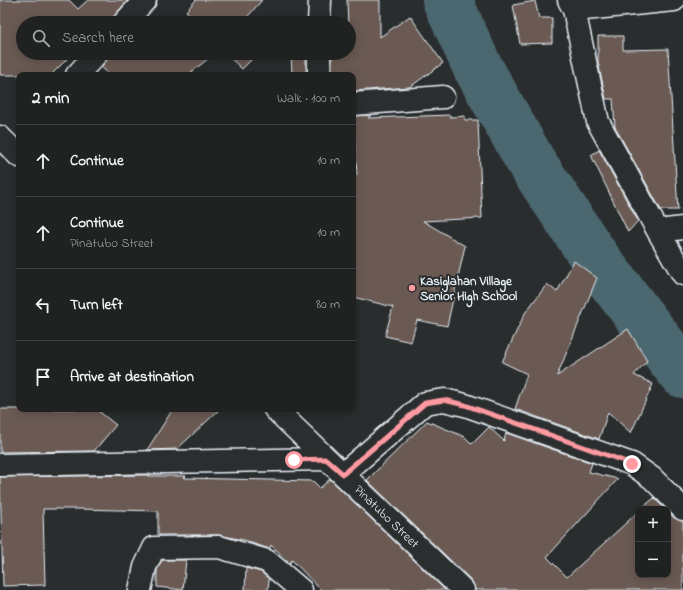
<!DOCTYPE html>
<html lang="en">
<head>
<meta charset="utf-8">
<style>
  :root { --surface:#202222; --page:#2d2f2f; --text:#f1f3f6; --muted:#a2a4a5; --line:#3d3f40 }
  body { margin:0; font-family:"Indie Flower",sans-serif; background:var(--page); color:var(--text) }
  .controls { position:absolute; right:12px; bottom:12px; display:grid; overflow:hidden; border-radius:8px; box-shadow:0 2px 10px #0003 }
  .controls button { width:36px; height:36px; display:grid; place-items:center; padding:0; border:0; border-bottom:1px solid var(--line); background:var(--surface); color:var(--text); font:20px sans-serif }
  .stop { position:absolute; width:12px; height:12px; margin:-9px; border:3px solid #ff9aa2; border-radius:50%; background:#fff }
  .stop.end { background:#ff9aa2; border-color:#fff; box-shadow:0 1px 4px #0008 }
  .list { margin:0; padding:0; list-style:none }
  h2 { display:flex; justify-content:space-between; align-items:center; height:52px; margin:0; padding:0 16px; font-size:17px }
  h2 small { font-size:13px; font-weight:400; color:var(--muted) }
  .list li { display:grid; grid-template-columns:26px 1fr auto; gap:12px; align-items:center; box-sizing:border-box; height:72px; padding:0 16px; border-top:1px solid var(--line) }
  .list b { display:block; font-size:15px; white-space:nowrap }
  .list p { margin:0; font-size:13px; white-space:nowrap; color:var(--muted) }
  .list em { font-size:13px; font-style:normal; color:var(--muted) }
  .icon { flex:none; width:22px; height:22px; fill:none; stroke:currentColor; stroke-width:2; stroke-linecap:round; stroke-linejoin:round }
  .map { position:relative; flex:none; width:683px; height:590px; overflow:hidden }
  .search { position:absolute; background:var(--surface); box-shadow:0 2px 10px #0003; left:16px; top:16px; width:340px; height:44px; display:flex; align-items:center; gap:10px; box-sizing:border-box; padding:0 14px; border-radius:22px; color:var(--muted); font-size:15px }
  .panel { position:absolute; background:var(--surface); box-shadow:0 2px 10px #0003; left:16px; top:72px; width:340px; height:340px; border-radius:8px }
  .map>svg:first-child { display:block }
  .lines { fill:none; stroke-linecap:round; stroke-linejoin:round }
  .river { stroke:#4c6870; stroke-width:50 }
  .building { fill:#6a5a52; stroke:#e8f1f8 }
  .minor-casing { stroke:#e8f1f8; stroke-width:25 }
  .tertiary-casing { stroke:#e8f1f8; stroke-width:25 }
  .minor { stroke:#2a2d2e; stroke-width:22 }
  .tertiary { stroke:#2a2d2e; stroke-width:22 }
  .route { stroke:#ff9aa2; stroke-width:5 }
  .poi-dot { fill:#ff9aa2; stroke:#2a2d2e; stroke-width:1.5 }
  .labels { text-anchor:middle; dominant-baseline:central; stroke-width:4; stroke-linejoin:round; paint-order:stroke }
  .poi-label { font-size:13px; font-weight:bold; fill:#e8f1f8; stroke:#2a2d2e; text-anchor:start }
  .street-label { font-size:13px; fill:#e8f1f8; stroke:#2a2d2e }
</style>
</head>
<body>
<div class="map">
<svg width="683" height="590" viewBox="0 0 683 590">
  <rect width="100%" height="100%" fill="#2a2d2e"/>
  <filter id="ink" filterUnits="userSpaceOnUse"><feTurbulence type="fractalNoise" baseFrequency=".025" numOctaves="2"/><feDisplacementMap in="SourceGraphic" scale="8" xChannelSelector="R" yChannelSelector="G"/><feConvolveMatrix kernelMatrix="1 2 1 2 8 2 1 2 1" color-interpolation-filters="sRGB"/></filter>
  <g filter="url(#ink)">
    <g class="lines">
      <path class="river" d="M447,0l30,66 54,96 66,99 86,112"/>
    </g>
    <path class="building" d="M0,0h69l9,9 10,-9h40l-13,15 -4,8h-88v30h50l-22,22h-51z
      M196,0h66l-20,23h-43l-13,-12z
      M347,0h33v37l30,-21 33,47 -33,24 -57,4v-16h-21v-22h17z
      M535,1l4,17h13v25l-32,1 -7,-39z
      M598,36h25v14l45,-1 10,161h-17l-46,-83 -2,-28h-7l-8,-37z
      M109,53h106l-27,22h-78l-9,-8 5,-6z
      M225,53h33l-16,16z
      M291,53h15v22h-14z
      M371,115l-3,3 82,-3v2l15,-1v4h13l4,98 -59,3 42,25 -18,80 -30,-6 -6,22 -26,-6 8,-29 -40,-10v-121l4,-1 -4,-59z
      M599,150l39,71 -10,11 -37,-77z
      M574,261l23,17 -40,98 71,-47 19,32 -13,14 19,9 -22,49 -23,-21 -9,27 -84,-30 12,-35 -25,-12 23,-49 22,-29 10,8z
      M0,409h96l20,16 -22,26 -94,1z
      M173,409h47l-43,40 -30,1z
      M427,421l38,16 7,7 17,-17 15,14 2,-8 86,30 -3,9 29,7 -71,78 20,20 71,-65v63h30v-63l6,6 9,3v69h-208l-3,-9 -105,-101z
      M150,475l-2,1h38l-2,2 129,3 7,7 10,-9 115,111h-124l-29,-30 -2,3 -19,-18 -1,4 -22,-7v-1l-29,-6h-61v-24l-80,-2h-35l2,76 -42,1 -3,-109z
      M654,498l11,11h-24z
      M162,560h24l-3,30 -26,-3v-17z
      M246,568l15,4 8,7 -1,11h-23z"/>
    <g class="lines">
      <defs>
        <path id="minor" d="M569,0l5,10 24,112 60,109 25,-3
          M574,10l100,-10
          M319,23l1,-23
          M319,75v-22
          M353,104l90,-7
          M658,231l25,43
          M0,465l326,-6
          M343,474l82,-71 19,-3 21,5 167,59 20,14 31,31
          M140,590l5,-23 9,-19 65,-1 48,14 34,29"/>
        <g id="tertiary">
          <path d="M124,23l21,-23"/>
          <path d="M77,75l20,-22"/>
          <path d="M0,137l19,19"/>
          <path id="s1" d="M275,409l188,181"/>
        </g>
      </defs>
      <use href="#minor" class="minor-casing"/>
      <use href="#tertiary" class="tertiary-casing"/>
      <use href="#minor" class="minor"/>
      <use href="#tertiary" class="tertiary"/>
    </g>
  </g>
  <g class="lines" filter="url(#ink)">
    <path class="route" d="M294,460l32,-1 17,15 82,-71 19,-3 21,5 167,59"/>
  </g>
  <circle class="poi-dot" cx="412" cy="288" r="4"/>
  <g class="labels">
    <g class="poi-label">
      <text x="420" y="281">Kasiglahan Village<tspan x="420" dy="15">Senior High School</tspan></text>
    </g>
    <g class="street-label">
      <text stroke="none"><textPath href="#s1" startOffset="155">Pinatubo Street</textPath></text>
    </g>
  </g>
</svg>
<div class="controls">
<button>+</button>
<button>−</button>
</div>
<div class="stop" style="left:294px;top:460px"></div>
<div class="stop end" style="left:632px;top:464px"></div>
<div class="search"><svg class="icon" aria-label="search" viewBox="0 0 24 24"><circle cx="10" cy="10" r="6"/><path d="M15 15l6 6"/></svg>Search here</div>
<section class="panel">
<h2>2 min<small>Walk · 100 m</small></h2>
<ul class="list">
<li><svg class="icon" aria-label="ahead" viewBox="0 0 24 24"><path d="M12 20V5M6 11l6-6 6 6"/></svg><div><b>Continue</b></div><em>10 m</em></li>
<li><svg class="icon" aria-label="ahead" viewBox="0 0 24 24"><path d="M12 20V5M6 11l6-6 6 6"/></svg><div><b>Continue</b><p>Pinatubo Street</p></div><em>10 m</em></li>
<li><svg class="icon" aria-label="left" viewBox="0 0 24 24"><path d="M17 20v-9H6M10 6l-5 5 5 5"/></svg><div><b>Turn left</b></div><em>80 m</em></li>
<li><svg class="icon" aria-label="arrive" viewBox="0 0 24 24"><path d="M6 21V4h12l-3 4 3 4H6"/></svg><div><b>Arrive at destination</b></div></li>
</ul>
</section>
</div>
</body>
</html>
